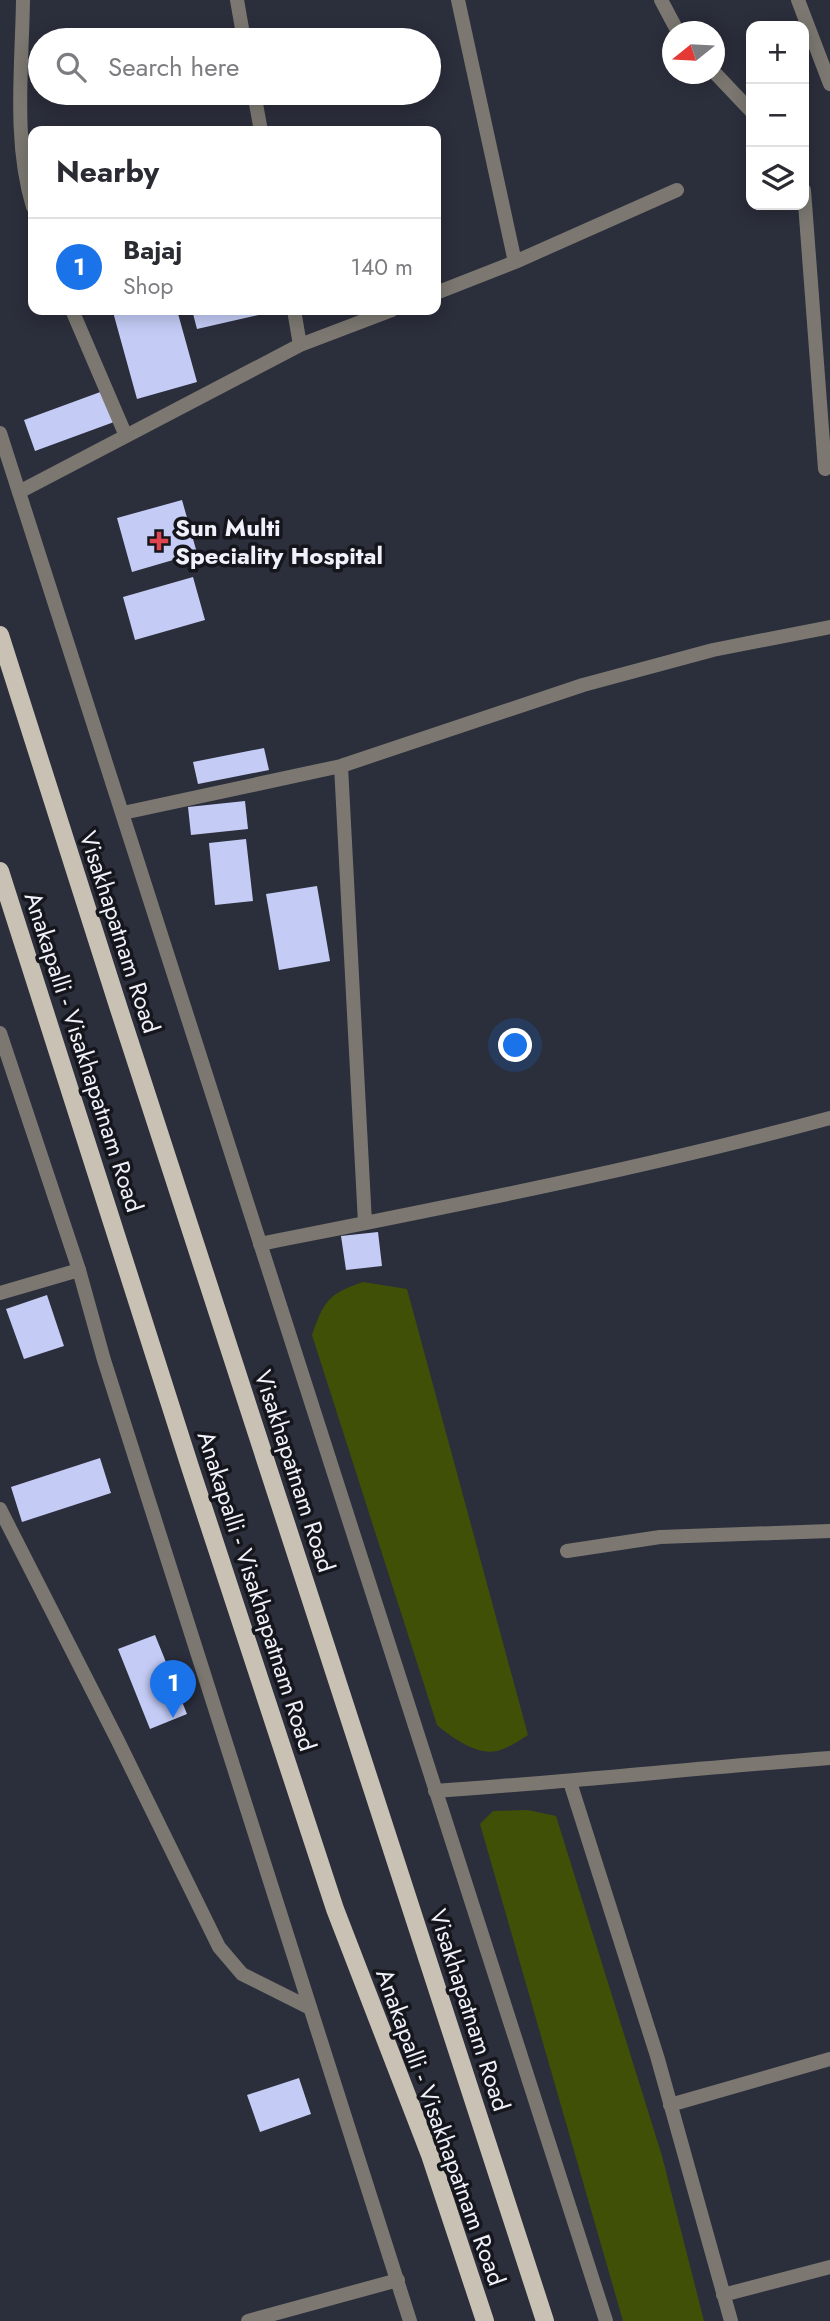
<!DOCTYPE html>
<html lang="en">
<head>
<meta charset="utf-8">
<style>
  :root { --surface:#fff; --page:#f7f7f7; --text:#2b2b33; --muted:#7c7c81; --line:#e1e1e2; --accent:#1a73e8 }
  body { margin:0; font-family:Jost,sans-serif; background:var(--page); color:var(--text) }
  .controls { position:absolute; right:21px; top:21px; display:grid; overflow:hidden; border-radius:14px; box-shadow:0 4px 18px #0003 }
  .controls button { width:63px; height:63px; display:grid; place-items:center; padding:0; border:0; border-bottom:2px solid var(--line); background:var(--surface); color:var(--text); font:35px sans-serif }
  .compass { position:absolute; left:662px; top:21px; width:63px; height:63px; border-radius:50%; background:var(--surface); box-shadow:0 4px 18px #0003; rotate:252deg }
  .you { position:absolute; left:516px; top:1046px; width:24px; height:24px; margin:-18px; border:5px solid #fff; border-radius:50%; background:#1a73e8; box-shadow:0 0 0 10px #1a73e833 }
  .badge { display:grid; place-items:center; width:46px; height:46px; border-radius:50%; background:var(--accent); color:#fff; font-size:23px; font-weight:700 }
  .pin { position:absolute; translate:-50% -58px; filter:drop-shadow(0 2px 4px #0008) }
  .pin::after { content:''; position:absolute; top:37px; width:24px; height:21px; background:inherit; clip-path:polygon(0 0,100% 0,50% 100%) }
  .list { margin:0; padding:0; list-style:none }
  h2 { display:flex; justify-content:space-between; align-items:center; height:91px; margin:0; padding:0 28px; font-size:30px }
  h2 small { font-size:23px; font-weight:400; color:var(--muted) }
  .list li { display:grid; grid-template-columns:46px 1fr auto; gap:21px; align-items:center; box-sizing:border-box; height:98px; padding:0 28px; border-top:2px solid var(--line) }
  .list b { display:block; font-size:26px; white-space:nowrap }
  .list p { margin:0; font-size:23px; white-space:nowrap; color:var(--muted) }
  .list em { font-size:23px; font-style:normal; color:var(--muted) }
  .icon { flex:none; width:38px; height:38px; fill:none; stroke:currentColor; stroke-width:2; stroke-linecap:round; stroke-linejoin:round }
  .map { position:relative; flex:none; width:830px; height:2321px; overflow:hidden }
  .search { position:absolute; background:var(--surface); box-shadow:0 4px 18px #0003; left:28px; top:28px; width:413px; height:77px; display:flex; align-items:center; gap:18px; box-sizing:border-box; padding:0 24px; border-radius:38px; color:var(--muted); font-size:26px }
  .panel { position:absolute; background:var(--surface); box-shadow:0 4px 18px #0003; left:28px; top:126px; width:413px; height:189px; border-radius:14px }
  .map>svg:first-child { display:block }
  .green { fill:#405107 }
  .building { fill:#c4ccf6 }
  .lines { fill:none; stroke-linecap:round; stroke-linejoin:round }
  .minor { stroke:#7c7871; stroke-width:14 }
  .tertiary { stroke:#7c7871; stroke-width:14 }
  .primary { stroke:#c9c1b3; stroke-width:18 }
  .health-dot { fill:#e0444e; stroke:#15161c; stroke-width:2.5 }
  .labels { text-anchor:middle; dominant-baseline:central; stroke-width:7; stroke-linejoin:round; paint-order:stroke }
  .poi-label { font-size:24px; font-weight:bold; fill:#f0f2fb; stroke:#15161c; text-anchor:start }
  .street-label { font-size:24px; fill:#f0f2fb; stroke:#15161c }
</style>
</head>
<body>
<div class="map">
<svg width="830" height="2321" viewBox="0 0 830 2321">
  <rect width="100%" height="100%" fill="#2b2e3b"/>
  <path class="green" d="M363,1282l44,7 121,446c-8,5 -16,11 -25,14 -22,10 -49,-10 -66,-24l-125,-390c12,-34 16,-41 51,-53z
    M528,1810l28,6 106,340 42,165h-81l-143,-497 13,-13z"/>
  <path class="building" d="M120,310h57l20,72 -60,17 -24,-87z
    M192,310h84v1l-79,18z
    M103,391l11,31 -79,29 -11,-31z
    M182,500l15,53 -65,19 -15,-54z
    M193,577l12,43 -70,20 -12,-43z
    M264,748l5,22 -71,14 -5,-22z
    M245,801l3,28 -57,6 -3,-28z
    M246,839l7,62 -38,4 -6,-62z
    M317,886l13,75 -51,9 -13,-76z
    M378,1232l4,34 -36,4 -5,-34z
    M47,1295l17,51 -40,13 -18,-50z
    M100,1458l11,35 -89,29 -11,-35z
    M155,1635l32,79 -37,15 -32,-80z
    M299,2078l12,36 -51,18 -13,-37z"/>
  <g class="lines">
    <path class="minor" d="M23,0c-1,68 -10,141 10,207
      M237,0l7,40
      M458,0l57,262
      M661,0l17,32
      M798,0l32,84
      M714,72l37,39
      M254,93l7,38
      M804,190l21,279
      M436,293l79,-31 162,-72
      M72,310l54,126
      M294,310l6,35
      M19,492l281,-147 92,-35
      M341,766l24,457
      M123,813l218,-47 242,-81 130,-35 117,-23
      M260,1244c191,-38 382,-75 570,-126
      M0,1293l79,-23
      M0,1509l117,230 102,208 23,27 68,34
      M567,1551l93,-14 170,-6
      M570,1782l87,274 74,265
      M435,1791c132,-9 263,-23 395,-33
      M670,2105l160,-46
      M723,2295l107,-28
      M248,2321l150,-41"/>
    <path class="tertiary" d="M0,433l606,1888
      M0,1033l79,237 25,90 306,961"/>
    <path class="primary" d="M0,635l119,374 426,1312
      M0,871l191,599 144,439 95,246 55,166"/>
  </g>
  <path class="health-dot" d="M155.5 530.5h7v7h7v7h-7v7h-7v-7h-7v-7h7z"/>
  <g class="labels">
    <g class="poi-label">
      <text x="175" y="527">Sun Multi<tspan x="175" dy="28">Speciality Hospital</tspan></text>
    </g>
    <g class="street-label">
      <text transform="translate(120 932) rotate(72)">Visakhapatnam Road</text>
      <text transform="translate(84 1052) rotate(72)">Anakapalli - Visakhapatnam Road</text>
      <text transform="translate(295 1471) rotate(72)">Visakhapatnam Road</text>
      <text transform="translate(257 1591) rotate(72)">Anakapalli - Visakhapatnam Road</text>
      <text transform="translate(470 2010) rotate(72)">Visakhapatnam Road</text>
      <text transform="translate(441 2127) rotate(70)">Anakapalli - Visakhapatnam Road</text>
    </g>
  </g>
</svg>
<div class="controls">
<button>+</button>
<button>−</button>
<button><svg class="icon" aria-label="layers" viewBox="0 0 24 24"><path d="M12 4l9 5-9 5-9-5zM3 14l9 5 9-5"/></svg></button>
</div>
<svg class="compass" viewBox="-18 -18 36 36"><path d="M0-13l5 13h-10z" fill="#e53935"/><path d="M0 13l5-13h-10z" fill="#7c7c81"/></svg>
<div class="you"></div>
<div class="pin badge" style="left:173px;top:1718px">1</div>
<div class="search"><svg class="icon" aria-label="search" viewBox="0 0 24 24"><circle cx="10" cy="10" r="6"/><path d="M15 15l6 6"/></svg>Search here</div>
<section class="panel">
<h2>Nearby<small></small></h2>
<ul class="list">
<li><span class="badge">1</span><div><b>Bajaj</b><p>Shop</p></div><em>140 m</em></li>
</ul>
</section>
</div>
</body>
</html>
